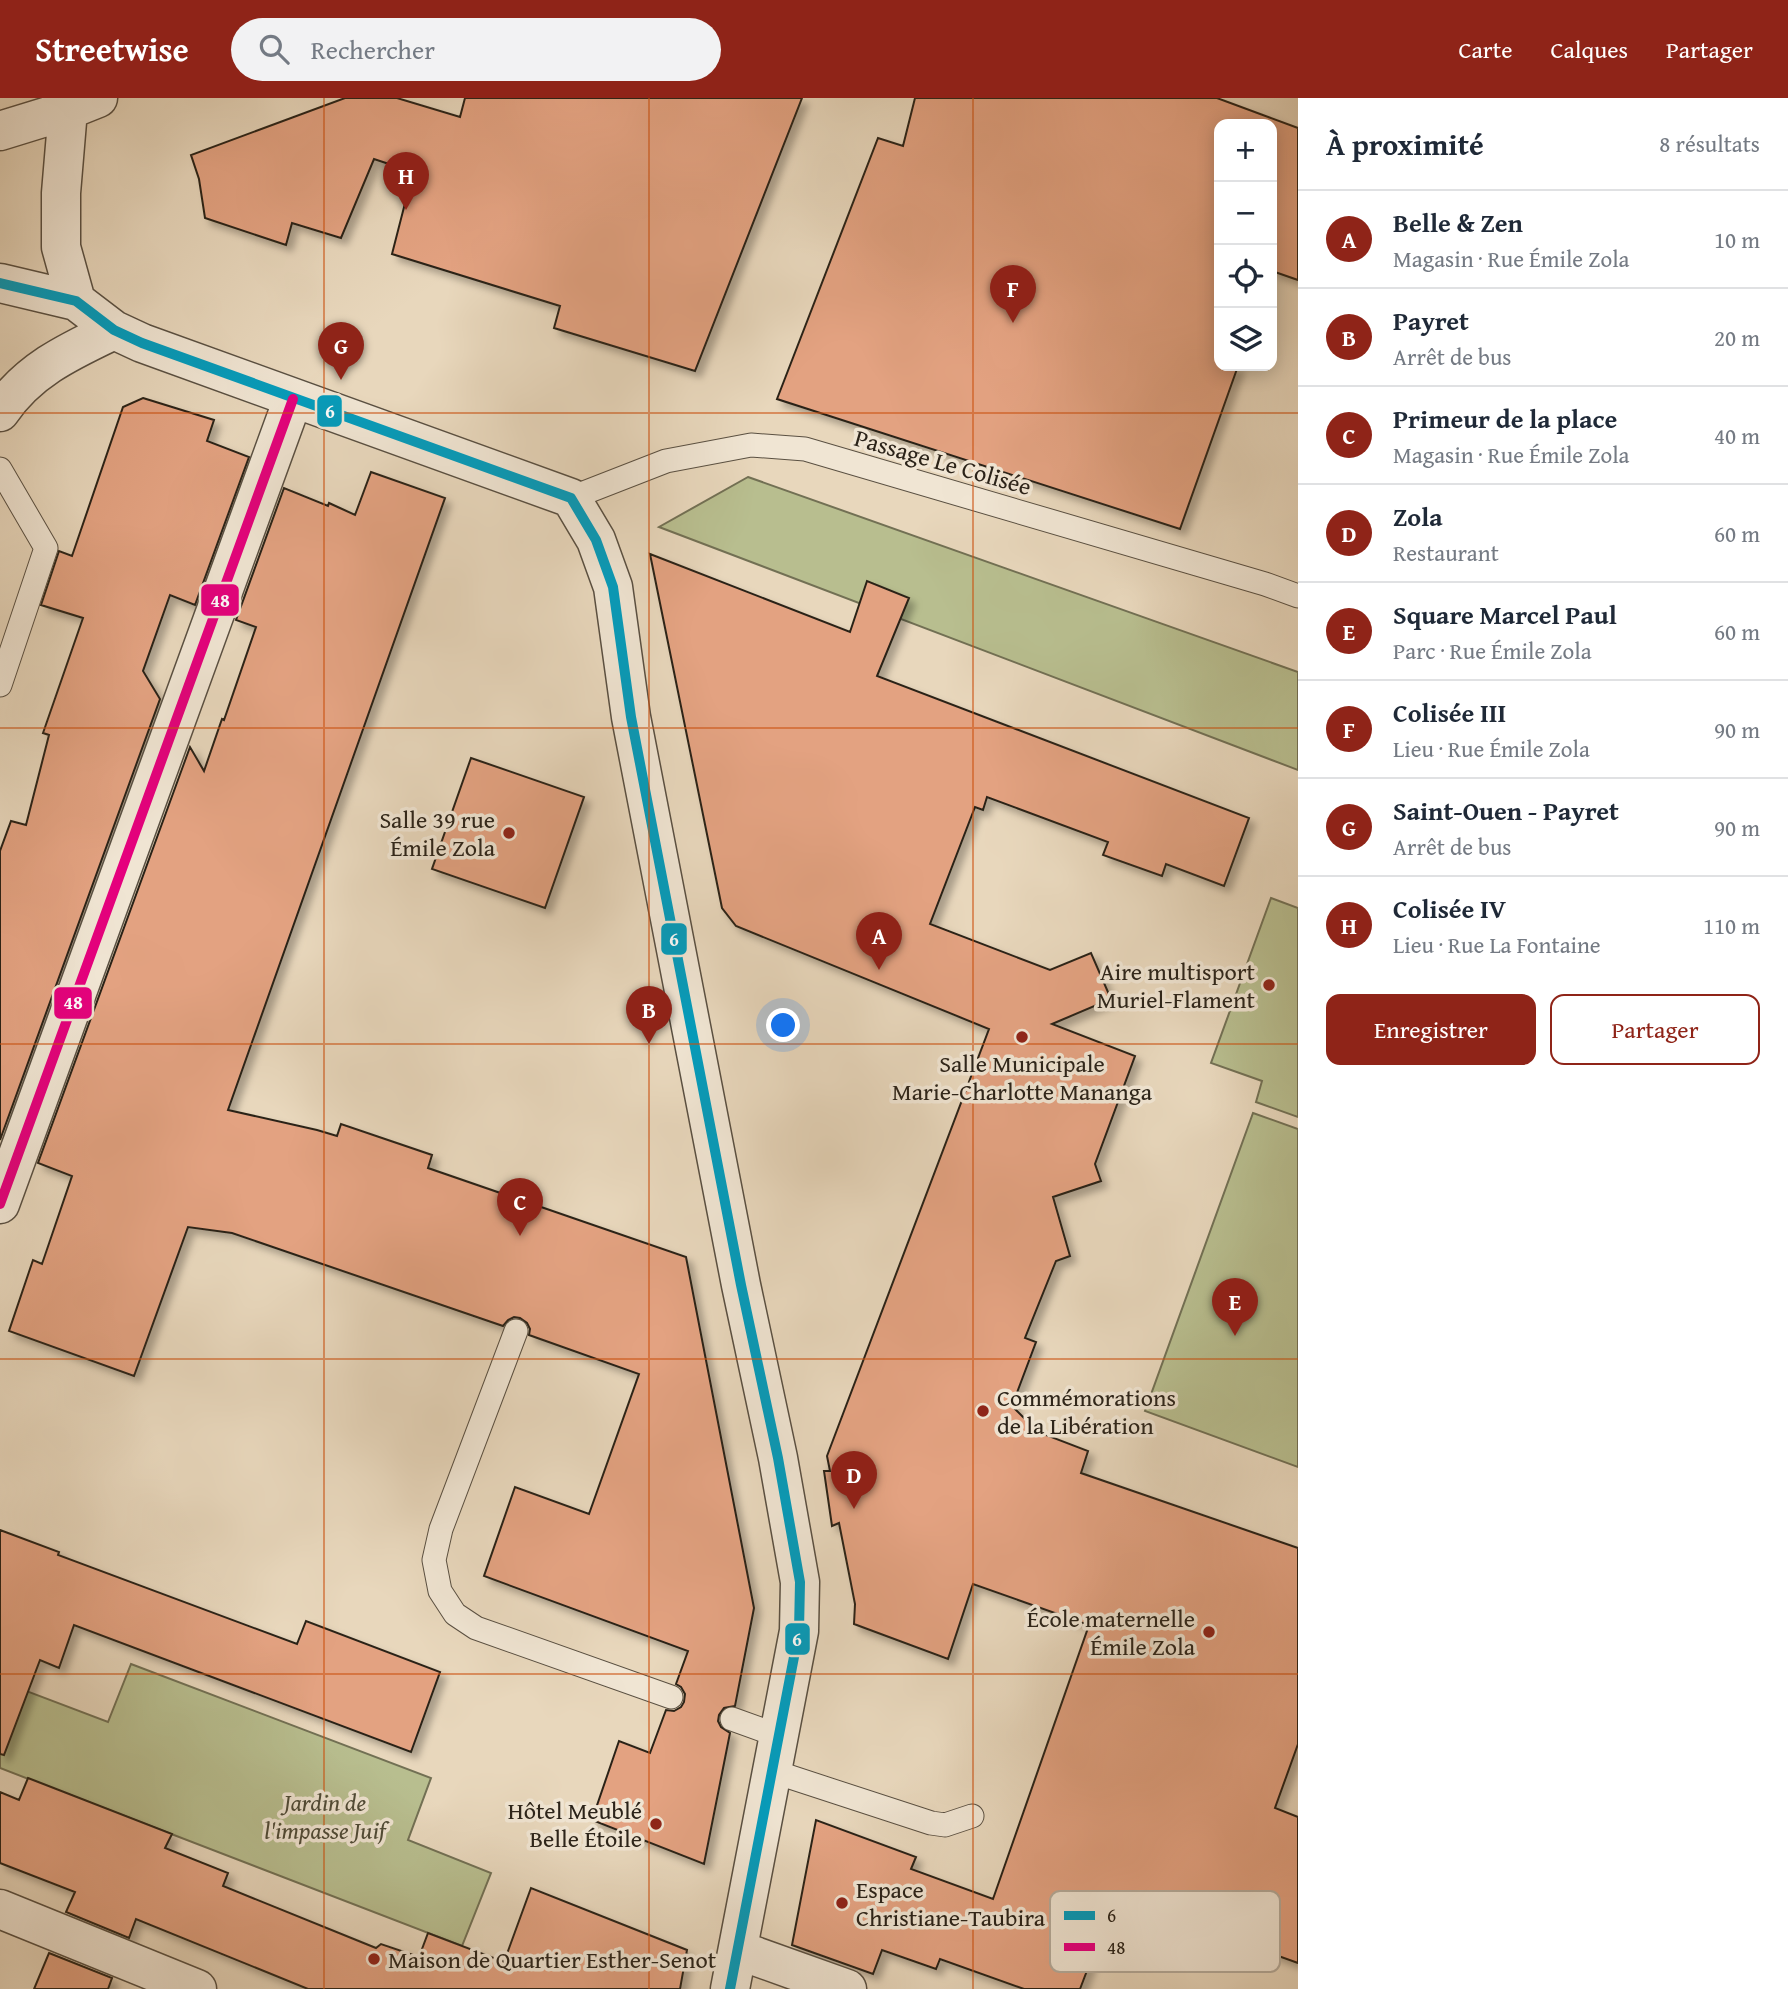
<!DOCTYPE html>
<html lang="fr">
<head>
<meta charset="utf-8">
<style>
  :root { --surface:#fff; --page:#f2f2f3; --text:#1f2937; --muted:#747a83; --line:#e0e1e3; --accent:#8f2418 }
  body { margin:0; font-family:"Gentium Book Plus",serif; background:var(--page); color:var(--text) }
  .controls { position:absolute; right:21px; top:21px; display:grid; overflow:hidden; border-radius:14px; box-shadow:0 4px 18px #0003 }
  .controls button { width:63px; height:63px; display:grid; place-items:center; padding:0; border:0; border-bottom:2px solid var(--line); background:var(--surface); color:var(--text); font:35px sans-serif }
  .you { position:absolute; left:784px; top:928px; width:24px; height:24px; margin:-18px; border:5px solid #fff; border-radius:50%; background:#1a73e8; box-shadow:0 0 0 10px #1a73e833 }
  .badge { display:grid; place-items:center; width:46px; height:46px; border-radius:50%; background:var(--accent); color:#fff; font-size:23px; font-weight:700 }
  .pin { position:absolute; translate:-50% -58px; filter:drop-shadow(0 2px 4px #0008) }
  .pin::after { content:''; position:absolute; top:37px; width:24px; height:21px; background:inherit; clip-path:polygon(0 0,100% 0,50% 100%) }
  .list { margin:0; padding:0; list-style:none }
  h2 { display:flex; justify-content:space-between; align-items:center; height:91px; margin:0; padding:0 28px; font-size:30px }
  h2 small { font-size:23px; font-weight:400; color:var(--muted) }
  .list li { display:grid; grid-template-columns:46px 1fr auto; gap:21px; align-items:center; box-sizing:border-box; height:98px; padding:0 28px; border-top:2px solid var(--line) }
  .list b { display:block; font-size:26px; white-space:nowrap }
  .list p { margin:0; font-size:23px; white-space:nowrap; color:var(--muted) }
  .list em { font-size:23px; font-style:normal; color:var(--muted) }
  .actions { display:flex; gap:14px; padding:21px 28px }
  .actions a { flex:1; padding:16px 0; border:2px solid var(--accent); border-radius:14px; text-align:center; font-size:24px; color:var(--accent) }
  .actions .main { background:var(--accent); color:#fff }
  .icon { flex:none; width:38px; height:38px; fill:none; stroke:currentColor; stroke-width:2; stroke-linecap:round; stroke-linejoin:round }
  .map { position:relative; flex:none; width:1298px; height:1891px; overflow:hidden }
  header { display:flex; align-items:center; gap:42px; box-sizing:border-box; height:98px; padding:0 35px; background:var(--accent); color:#fff }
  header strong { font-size:33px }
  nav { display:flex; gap:38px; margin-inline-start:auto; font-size:24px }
  .search { width:490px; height:63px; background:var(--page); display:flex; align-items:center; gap:18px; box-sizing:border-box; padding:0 24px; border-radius:38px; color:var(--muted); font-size:26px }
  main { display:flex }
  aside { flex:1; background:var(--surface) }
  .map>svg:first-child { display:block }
  .green { fill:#b8be8f; stroke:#727054; stroke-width:2 }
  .building { fill:#e3a281; stroke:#2b2319; stroke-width:2; filter:url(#shadow) }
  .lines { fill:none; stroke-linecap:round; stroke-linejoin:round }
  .lane-casing { stroke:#5a5042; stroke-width:25 }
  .street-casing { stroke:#5a5042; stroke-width:41 }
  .lane { stroke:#f0e5d3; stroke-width:23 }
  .street { stroke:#f0e5d3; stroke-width:38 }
  .bus-1-casing { stroke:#f0e5d3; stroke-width:16 }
  .bus-2-casing { stroke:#f0e5d3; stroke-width:16 }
  .bus-1 { stroke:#049cbc; stroke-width:10 }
  .bus-2 { stroke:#e5007d; stroke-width:10 }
  .grid { fill:none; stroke:#cc510e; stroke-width:2; stroke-opacity:0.55 }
  .poi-dot { fill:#8f2418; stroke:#f0e5d3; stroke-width:2.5 }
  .labels { text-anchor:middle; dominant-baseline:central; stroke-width:7; stroke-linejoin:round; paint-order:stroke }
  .street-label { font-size:24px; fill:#2b2319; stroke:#f0e5d3 }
  .poi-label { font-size:24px; fill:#2b2319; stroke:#f0e5d3; text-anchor:end }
  .park-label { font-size:24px; font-style:italic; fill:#4e4a36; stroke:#f0e5d3 }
  .key { fill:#f0e5d3; stroke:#b5ab9b; stroke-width:2 }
  .key-label { font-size:19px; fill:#2b2319 }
  .line-badge { stroke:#f0e5d3; stroke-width:2.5 }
  .badge-label { font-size:19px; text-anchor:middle; font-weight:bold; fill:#fff }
</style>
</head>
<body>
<header>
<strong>Streetwise</strong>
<div class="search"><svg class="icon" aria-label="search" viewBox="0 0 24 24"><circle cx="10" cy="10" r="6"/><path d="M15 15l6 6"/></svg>Rechercher</div>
<nav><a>Carte</a><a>Calques</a><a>Partager</a></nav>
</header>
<main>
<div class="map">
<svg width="1298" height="1891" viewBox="0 0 1298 1891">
  <defs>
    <filter id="shadow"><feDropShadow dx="6" dy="6" stdDeviation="3.5" flood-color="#0004"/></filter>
  </defs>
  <rect width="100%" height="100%" fill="#e8d7bc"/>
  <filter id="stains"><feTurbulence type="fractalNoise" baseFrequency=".00286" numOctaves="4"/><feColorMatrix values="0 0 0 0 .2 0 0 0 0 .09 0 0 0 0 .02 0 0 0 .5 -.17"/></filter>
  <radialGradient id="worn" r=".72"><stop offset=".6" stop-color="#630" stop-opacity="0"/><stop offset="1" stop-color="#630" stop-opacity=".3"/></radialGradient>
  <path class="green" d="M748,379l550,195v98l-639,-243z
    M1271,800l27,10v209l-42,-15 6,-21 -51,-18z
    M1253,1015l45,16v338l-153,-56z
    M131,1566l300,114 -23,62 83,33 -29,73 -462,-178v-87l108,41z"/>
  <path class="building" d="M345,0h52l63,19 5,-19h337l-107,273 -141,-43 6,-22 -168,-52 21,-82 -39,-13 -33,79 -49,-15 -6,22 -81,-27 -6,-39 -8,-24z
    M915,0h302l81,30v152l-26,-9v-147h-53v242h19l-58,163 -403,-130 101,-261 25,8z
    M143,300l71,22 -7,21 42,16 -54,148 -25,-10 -27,76 17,28 -160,441v-289l11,-30 15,4 23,-90 -6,-2 40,-115 -42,-13 18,-54 13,5 51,-149z
    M371,374l74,26 -217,612 89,20 20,6 4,-12 91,31 -4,13 258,89 68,351 -19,98 -11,2 -5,7 -1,6 3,6 9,6 -26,131 -112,-44 27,-79 31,12 16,-43 8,1 7,-4 3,-5 1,-8 -4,-7 -5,-3 12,-33 -204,-75 31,-89 74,27 50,-140 -110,-39 1,-6 -3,-6 -7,-5 -6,-1 -6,3 -5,6 -271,-93 -44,-6 -54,149 -125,-45 24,-71 9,4 30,-88 -34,-13 152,-416 14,24 18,-52 2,1 32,-93 -20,-7 48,-132 44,18 1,-3 26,12z
    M650,456l200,78 17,-51 42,17 -32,78 372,142 -25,68 -58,-22 -4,12 -59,-21 5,-13 -121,-45 -4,13 -8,-3 -45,117 120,46 41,-17 20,46 -59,25 83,32 -40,108 6,17 -48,16 17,59 -14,5 -31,77 11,4 -24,64 26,26 50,19 -7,22 217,75v196l-23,64 23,9v146l-120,-43 -7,20 -64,-22 -27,71h-56l-84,-30 -4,10 -54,-19 -9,24 -81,-29 24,-125 100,37 -5,12 82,30 96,-274 -116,-41 -25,75 -94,-35 1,-20 -16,-81 -7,3 -8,-55h6l-3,-15 162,-427 -253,-103 -14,-18z
    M471,660l113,39 -39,111 -113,-39z
    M0,1432l59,22 -1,3 239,89 9,-23 134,51 -29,80 -337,-127 -15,43 -19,-8 -36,95 -4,-1z
    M28,1680l144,56 -7,14 63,25 -5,13 153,62 5,-4 38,13 9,-24 76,29 27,-74 156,62 -7,39h-372l-172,-70 -7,19 -63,-26 9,-20 -75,-29v-71l19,8z
    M49,1855l63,25 -4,11h-74z"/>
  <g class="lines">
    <defs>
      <path id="lane" d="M0,371l46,79 -46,137
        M571,400l95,-37 85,-16 54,4 460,135 33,12
        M516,1233l-75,198 -7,31 6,31 15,23 21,14 195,69
        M732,1621l47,17
        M772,1673l159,52 14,2 27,-9"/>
      <path id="street" d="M68,12l-7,83v54l15,54
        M0,33l68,-21 30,-12
        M0,185l76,18 38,29 28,13 429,155 25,42 17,47 18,130 110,568 37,173 22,124 -1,49 -69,358
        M0,314c28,-42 70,-61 114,-82
        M0,1106l293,-805
        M0,1811l197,80
        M738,1852l109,39"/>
    </defs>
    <use href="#lane" class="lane-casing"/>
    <use href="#street" class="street-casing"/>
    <use href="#lane" class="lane"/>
    <use href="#street" class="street"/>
    <defs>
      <path id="bus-1" d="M0,185l76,18 38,29 28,13 429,155 25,42 17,47 18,130 110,568 37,173 22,124 -1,49 -69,358"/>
      <path id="bus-2" d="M0,1106l293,-805"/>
    </defs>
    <use href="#bus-1" class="bus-1-casing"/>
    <use href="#bus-2" class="bus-2-casing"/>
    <use href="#bus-1" class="bus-1"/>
    <use href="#bus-2" class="bus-2"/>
  </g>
  <path class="grid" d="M324,0v1891M649,0v1891M973,0v1891M0,315h1298M0,630h1298M0,946h1298M0,1261h1298M0,1576h1298"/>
  <g class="poi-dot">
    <circle cx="509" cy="735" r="7"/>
    <circle cx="1269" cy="887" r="7"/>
    <circle cx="1022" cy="939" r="7"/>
    <circle cx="983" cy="1313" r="7"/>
    <circle cx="1209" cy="1534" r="7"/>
    <circle cx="656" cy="1726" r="7"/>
    <circle cx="842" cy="1805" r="7"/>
    <circle cx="374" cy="1861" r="7"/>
  </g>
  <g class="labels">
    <g class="street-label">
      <text transform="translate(943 364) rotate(16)">Passage Le Colisée</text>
    </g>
    <g class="poi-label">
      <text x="495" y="721">Salle 39 rue<tspan x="495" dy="28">Émile Zola</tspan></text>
      <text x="1255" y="873">Aire multisport<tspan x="1255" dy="28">Muriel-Flament</tspan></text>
      <text x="1022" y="965" text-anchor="middle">Salle Municipale<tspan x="1022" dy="28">Marie-Charlotte Mananga</tspan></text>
      <text x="997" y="1299" text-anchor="start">Commémorations<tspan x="997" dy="28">de la Libération</tspan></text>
      <text x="1195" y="1520">École maternelle<tspan x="1195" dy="28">Émile Zola</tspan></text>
      <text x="642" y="1712">Hôtel Meublé<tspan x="642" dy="28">Belle Étoile</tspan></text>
      <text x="856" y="1791" text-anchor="start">Espace<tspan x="856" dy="28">Christiane-Taubira</tspan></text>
      <text x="388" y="1861" text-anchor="start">Maison de Quartier Esther-Senot</text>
    </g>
    <g class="park-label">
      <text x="325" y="1704">Jardin de<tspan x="325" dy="28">l'impasse Juif</tspan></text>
    </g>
  </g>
  <rect x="1050" y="1793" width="230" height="81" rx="10" class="key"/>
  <rect x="1064" y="1813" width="31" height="9" fill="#049cbc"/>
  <rect x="1064" y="1845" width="31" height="8" fill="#e5007d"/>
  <g class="key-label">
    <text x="1107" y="1824">6</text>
    <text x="1107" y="1856">48</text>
  </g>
  <g class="line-badge">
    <rect x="316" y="296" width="27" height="34" rx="7" fill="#049cbc"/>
    <rect x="200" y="485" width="40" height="34" rx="7" fill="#e5007d"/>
    <rect x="660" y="824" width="28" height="34" rx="7" fill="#049cbc"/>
    <rect x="53" y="888" width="40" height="34" rx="7" fill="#e5007d"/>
    <rect x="784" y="1524" width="27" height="34" rx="7" fill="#049cbc"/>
  </g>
  <g class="badge-label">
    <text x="330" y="320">6</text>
    <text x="220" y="509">48</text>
    <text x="674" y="848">6</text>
    <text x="73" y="911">48</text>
    <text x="797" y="1548">6</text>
  </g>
  <rect width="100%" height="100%" filter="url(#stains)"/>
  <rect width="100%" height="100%" fill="url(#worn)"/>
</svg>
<div class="controls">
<button>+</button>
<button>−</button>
<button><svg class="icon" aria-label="locate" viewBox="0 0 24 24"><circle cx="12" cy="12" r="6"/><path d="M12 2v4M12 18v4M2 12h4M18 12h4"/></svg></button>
<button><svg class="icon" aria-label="layers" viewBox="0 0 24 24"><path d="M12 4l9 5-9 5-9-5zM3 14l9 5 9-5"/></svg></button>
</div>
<div class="you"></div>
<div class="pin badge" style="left:879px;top:872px">A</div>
<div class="pin badge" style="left:649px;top:946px">B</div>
<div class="pin badge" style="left:520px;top:1138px">C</div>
<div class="pin badge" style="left:854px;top:1411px">D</div>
<div class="pin badge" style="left:1235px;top:1238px">E</div>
<div class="pin badge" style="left:1013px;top:225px">F</div>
<div class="pin badge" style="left:341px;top:282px">G</div>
<div class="pin badge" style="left:406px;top:112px">H</div>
</div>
<aside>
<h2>À proximité<small>8 résultats</small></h2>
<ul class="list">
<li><span class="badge">A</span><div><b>Belle &amp; Zen</b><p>Magasin · Rue Émile Zola</p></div><em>10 m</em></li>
<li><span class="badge">B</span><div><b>Payret</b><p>Arrêt de bus</p></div><em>20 m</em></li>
<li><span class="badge">C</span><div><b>Primeur de la place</b><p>Magasin · Rue Émile Zola</p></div><em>40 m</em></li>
<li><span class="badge">D</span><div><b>Zola</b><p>Restaurant</p></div><em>60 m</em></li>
<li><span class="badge">E</span><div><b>Square Marcel Paul</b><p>Parc · Rue Émile Zola</p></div><em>60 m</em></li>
<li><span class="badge">F</span><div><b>Colisée III</b><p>Lieu · Rue Émile Zola</p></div><em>90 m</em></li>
<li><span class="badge">G</span><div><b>Saint-Ouen - Payret</b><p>Arrêt de bus</p></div><em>90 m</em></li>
<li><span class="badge">H</span><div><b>Colisée IV</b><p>Lieu · Rue La Fontaine</p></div><em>110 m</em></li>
</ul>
<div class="actions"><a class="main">Enregistrer</a><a>Partager</a></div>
</aside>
</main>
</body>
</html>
